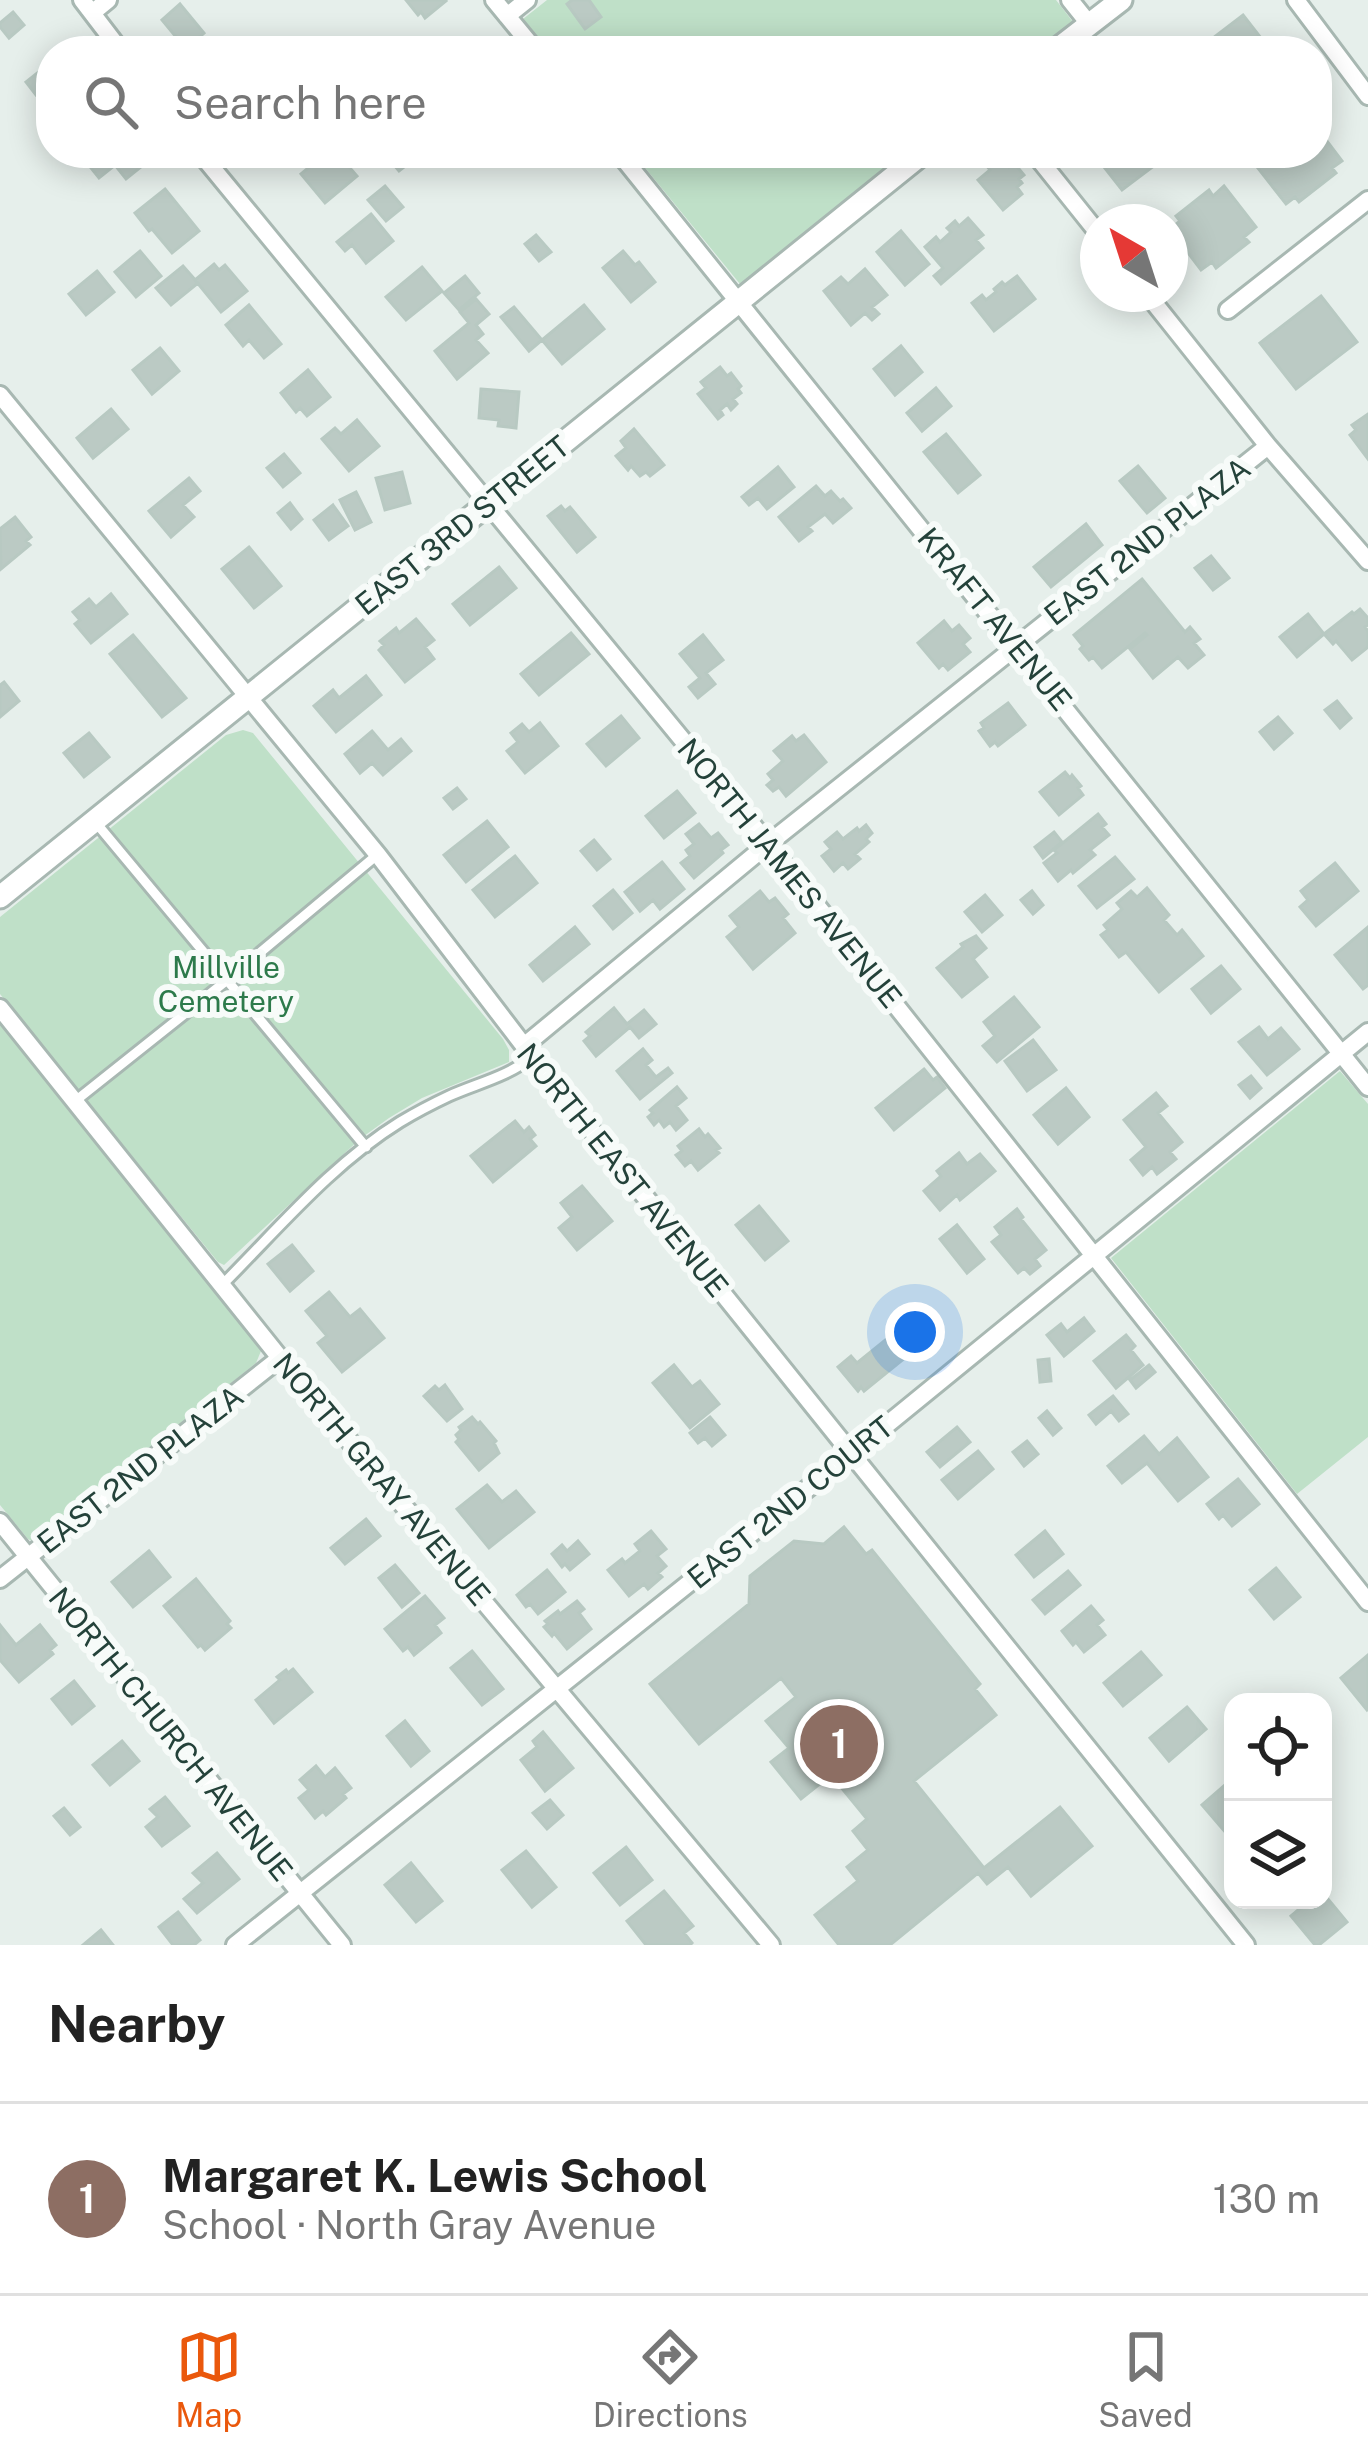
<!DOCTYPE html>
<html lang="en">
<head>
<meta charset="utf-8">
<style>
  :root { --surface:#fff; --page:#f6f6f6; --text:#222; --muted:#767676; --line:#e0e0e0; --accent:#ea580c }
  body { margin:0; font-family:"Public Sans",sans-serif; background:var(--page); color:var(--text) }
  .controls { position:absolute; right:36px; bottom:36px; display:grid; overflow:hidden; border-radius:24px; box-shadow:0 6px 30px #0003 }
  .controls button { width:108px; height:108px; display:grid; place-items:center; padding:0; border:0; border-bottom:3px solid var(--line); background:var(--surface); color:var(--text); font:60px sans-serif }
  .compass { position:absolute; left:1080px; top:204px; width:108px; height:108px; border-radius:50%; background:var(--surface); box-shadow:0 6px 30px #0003; rotate:321deg }
  .you { position:absolute; left:915px; top:1332px; width:42px; height:42px; margin:-30px; border:9px solid #fff; border-radius:50%; background:#1a73e8; box-shadow:0 0 0 18px #1a73e833 }
  .badge { display:grid; place-items:center; width:78px; height:78px; border-radius:50%; background:var(--accent); color:#fff; font-size:39px; font-weight:700 }
  .pin { position:absolute; translate:-50% -50%; border:6px solid #fff; box-shadow:0 3px 12px #0006 }
  .list { margin:0; padding:0; list-style:none }
  h2 { display:flex; justify-content:space-between; align-items:center; height:156px; margin:0; padding:0 48px; font-size:51px }
  h2 small { font-size:39px; font-weight:400; color:var(--muted) }
  .list li { display:grid; grid-template-columns:78px 1fr auto; gap:36px; align-items:center; box-sizing:border-box; height:192px; padding:0 48px; border-top:3px solid var(--line) }
  .list b { display:block; font-size:45px; white-space:nowrap }
  .list p { margin:0; font-size:39px; white-space:nowrap; color:var(--muted) }
  .list em { font-size:39px; font-style:normal; color:var(--muted) }
  .icon { flex:none; width:66px; height:66px; fill:none; stroke:currentColor; stroke-width:2; stroke-linecap:round; stroke-linejoin:round }
  .map { position:relative; flex:none; width:1368px; height:1945px; overflow:hidden }
  .search { position:absolute; background:var(--surface); box-shadow:0 6px 30px #0003; left:36px; right:36px; top:36px; height:132px; display:flex; align-items:center; gap:30px; box-sizing:border-box; padding:0 42px; border-radius:48px; color:var(--muted); font-size:45px }
  .sheet { height:348px; background:var(--surface) }
  nav { display:flex; justify-content:space-around; align-items:center; box-sizing:border-box; height:168px; border-top:3px solid var(--line); background:var(--surface); font-size:33px; color:var(--muted) }
  nav a { display:grid; justify-items:center; gap:6px }
  nav .on { color:var(--accent) }
  .map>svg:first-child { display:block }
  .green { fill:#bfe0c8 }
  .building { fill:#bbcac4; stroke:#b8c9c2; stroke-width:3 }
  .lines { fill:none; stroke-linecap:round; stroke-linejoin:round }
  .service-casing { stroke:#a8b8b2; stroke-width:15 }
  .minor-casing { stroke:#a8b8b2; stroke-width:22 }
  .tertiary-casing { stroke:#a8b8b2; stroke-width:27 }
  .service { stroke:#fff; stroke-width:9 }
  .minor { stroke:#fff; stroke-width:16 }
  .tertiary { stroke:#fff; stroke-width:21 }
  .labels { text-anchor:middle; dominant-baseline:central; stroke-width:12; stroke-linejoin:round; paint-order:stroke }
  .street-label { font-size:30px; fill:#24423a; stroke:#f7fbf9 }
  .park-label { font-size:30px; fill:#2d7a4b; stroke:#f7fbf9 }
</style>
</head>
<body>
<div class="map">
<svg width="1368" height="1945" viewBox="0 0 1368 1945">
  <rect width="100%" height="100%" fill="#e6efeb"/>
  <path class="green" d="M547,0h509l17,22 -39,29h-484l-27,-32z
    M633,153h270l-163,131z
    M243,730l10,3 250,306 6,11v12l-87,36 -33,20 -29,21 -136,126 -6,-3 -218,-268v-77l226,-182z
    M0,1024l257,318 4,9 -5,12 -222,179 -6,-3 -28,-34z
    M1340,1071l28,33v333l-71,57 -186,-236z"/>
  <path class="building" d="M406,0h39l1,1 -21,17 -4,-6 -3,3z
    M572,0h17l12,17 -16,12 -18,-25z
    M180,4l24,29 -18,16 -24,-29z
    M13,12l11,13 -15,13 -9,-11v-4z
    M1243,15l28,36h-75z
    M51,62v23l-15,10 -10,-13z
    M1317,128l25,33 -10,7 4,5 -37,29 -4,-5 -9,7 -32,-41 9,-7 -2,-3h56z
    M99,153h40l8,9 -21,17 -11,-14 -16,13 -12,-15z
    M326,153h11l20,23 -32,27 -24,-29z
    M394,153h13l6,7 -14,11 -11,-13z
    M1093,153h78l-49,37z
    M996,159l3,3 4,-3 6,8 5,-4 10,12 -5,4 3,4 -5,4 5,7 -19,16 -25,-30 12,-10 -3,-4z
    M385,186l18,21 -17,14 -18,-21z
    M1224,186l32,41 -12,10 5,5 -33,26 -4,-6 -11,8 -31,-41 10,-8 -4,-5 33,-26 4,6z
    M165,189l34,42 -27,22 -20,-24 -3,2 -14,-18z
    M371,214l22,27 -27,22 -14,-18 -7,6 -8,-9z
    M968,218l15,17 -7,5 7,8 -42,36 -7,-8 9,-8 -18,-21 11,-10 4,5 11,-10 -4,-4 8,-7 4,5z
    M901,231l28,33 -24,21 -28,-33z
    M536,235l15,17 -12,9 -14,-17z
    M140,251l21,25 -25,21 -21,-25z
    M623,251l12,14 4,-3 16,20 -24,20 -28,-34z
    M214,264l5,6 6,-5 22,26 -26,21 -26,-32z
    M183,266l15,17 -27,22 -15,-17z
    M422,267l20,24 -36,29 -20,-23z
    M865,269l22,26 -15,12 7,7 -7,6 -7,-7 -14,12 -27,-34 17,-14 7,7z
    M97,271l17,21 -28,23 -17,-21z
    M465,276l14,17 -20,17 -15,-17z
    M1017,276l18,23 -41,32 -22,-28 10,-8 4,5 10,-8 -2,-3 8,-7 3,3z
    M1321,296l36,46 -61,47 -36,-46z
    M476,299l13,15 -13,11 7,9 -7,6 12,13 -31,26 -22,-28 34,-28 -9,-11z
    M249,305l32,39 -17,14 -15,-18 -6,6 -17,-21z
    M584,305l20,24 -42,35 -20,-24z
    M514,307l28,33 -13,11 -28,-34z
    M901,346l21,26 -27,23 -21,-26z
    M160,348l19,23 -27,23 -19,-24z
    M720,367l7,9 4,-3 10,13 -3,3 3,4 -8,6 4,5 -6,6 -4,-6 -7,6 3,5 -5,4 -20,-25 8,-6 -5,-6z
    M308,370l22,27 -23,19 -7,-8 -4,4 -15,-19z
    M936,388l15,18 -29,25 -15,-18z
    M481,389l38,3 -3,36 -18,-2 1,-6 -20,-2z
    M111,409l17,20 -35,29 -16,-20z
    M1368,414v45l-18,-24 6,-5 -4,-5z
    M357,420l22,26 -30,25 -27,-32 13,-11 6,6z
    M634,429l30,36 -14,11 -4,-4 -6,4 -9,-10 -3,4 -12,-14 10,-8 -5,-7z
    M946,434l34,41 -22,18 -34,-41z
    M284,454l16,19 -17,14 -16,-19z
    M1138,466l27,32 -18,15 -27,-32z
    M778,467l16,20 -27,22 -9,-11 -9,7 -7,-8z
    M402,472l8,31 -25,7 -9,-32z
    M189,478l11,13 -17,14 11,12 -23,20 -22,-26z
    M816,486l9,10 6,-5 9,10 3,-2 8,9 -18,15 -8,-9 -17,13 4,4 -13,10 -20,-24z
    M356,492l15,30 -16,8 -15,-30z
    M290,503l12,16 -11,10 -13,-16z
    M333,505l15,21 -19,14 -15,-20z
    M561,506l4,5 5,-4 25,30 -18,15 -29,-36z
    M15,517l16,20 -5,4 4,4 -29,24 -1,-40z
    M1086,524l16,21 -51,42 -17,-20z
    M249,547l32,39 -27,22 -32,-39z
    M1211,556l18,22 -16,12 -18,-22z
    M499,567l17,21 -46,37 -17,-21z
    M1142,579l43,53 5,-5 10,12 -6,4 10,12 -16,13 -10,-11 -25,21 -23,-29 17,-14 -2,-2 -43,35 -9,-11 -4,3 -9,-11 3,-3 -9,-11z
    M111,594l16,20 -36,29 -16,-19 5,-4 -7,-8 16,-13 7,8z
    M1360,609l8,9v7l-3,2 3,4v16l-16,13 -16,-19 -3,3 -9,-10 28,-22 2,2z
    M1308,614l16,20 -27,23 -17,-20z
    M416,619l18,21 -9,7 9,12 -29,23 -26,-32 5,-5 -4,-4 16,-13 3,5z
    M944,621l8,10 7,-6 11,13 -7,6 7,8 -22,18 -5,-6 -4,4 -21,-25z
    M571,633l18,21 -50,41 -18,-21z
    M133,635l53,63 -24,19 -52,-63z
    M703,635l20,25 -17,13 9,11 -17,14 -9,-11 11,-9 -20,-24z
    M366,676l15,19 -45,37 -22,-26 19,-16 6,8z
    M4,682l15,19 -19,16v-32z
    M1337,701l14,17 -11,10 -15,-18z
    M1008,703l17,22 -27,21 -3,-4 -5,4 -11,-15 5,-3 -3,-5z
    M621,716l18,22 -33,28 -19,-22z
    M1278,717l14,16 -18,16 -14,-17z
    M540,723l18,23 -33,27 -18,-22 11,-9 -7,-9 11,-9 7,8z
    M372,731l16,19 13,-11 10,12 -28,24 -11,-12 -12,10 -15,-19z
    M89,733l20,24 -25,20 -20,-24z
    M804,735l22,27 -40,34 -7,-9 -6,4 -6,-6 6,-5 -5,-6 15,-13 -9,-10 18,-15 4,5z
    M1065,772l5,6 2,-3 9,11 -3,2 5,7 -24,20 -19,-23z
    M457,788l9,11 -13,10 -9,-11z
    M677,791l18,22 -31,25 -18,-22z
    M1098,814l8,10 -4,3 7,8 -19,15 5,5 -22,18 -2,-3 -13,11 -14,-18 13,-10 -3,-3z
    M487,821l21,26 -42,35 -22,-27z
    M699,824l12,14 7,-5 10,12 -7,5 2,3 -29,25 -13,-15 9,-7 -4,-6 8,-6 -8,-10z
    M866,825l6,8 -6,6 3,3 -14,12 5,5 -12,10 -5,-6 -9,8 -12,-15 9,-7 -6,-7 12,-10 6,7 14,-11 2,3z
    M1054,832l8,10 -19,16 -8,-11z
    M594,840l16,19 -13,11 -16,-19z
    M515,856l22,27 -42,34 -22,-27z
    M1115,857l19,22 -37,29 -18,-22z
    M662,862l22,27 -24,20 -7,-9 -13,11 -15,-19z
    M1335,863l23,28 -42,35 -16,-19 8,-7 -7,-9z
    M1147,888l22,27 -5,5 13,15 5,-5 21,26 -44,36 -33,-40 -7,5 -18,-22 7,-5 -4,-5 18,-16 -5,-6 14,-12 6,6z
    M613,890l19,23 -19,16 -19,-23z
    M760,891l9,11 6,-4 13,16 -5,4 12,15 -42,36 -26,-32 12,-10 -9,-11z
    M1032,891l11,14 -10,9 -12,-14z
    M985,895l17,20 -20,17 -17,-20z
    M575,927l14,17 -46,37 -13,-16z
    M1368,927v58l-5,4 -28,-34z
    M976,936l10,12 -13,11 14,18 -25,20 -25,-29 26,-21 -2,-3z
    M1221,966l19,23 -29,24 -19,-24z
    M1014,997l25,30 -42,35 -14,-16 12,-10 -11,-14z
    M614,1008l13,16 17,-14 12,14 -17,14 -9,-11 -34,29 -12,-15 6,-5 -4,-4z
    M1259,1027l9,12 13,-11 18,21 -32,26 -28,-33z
    M1033,1040l23,30 -29,21 -22,-30z
    M643,1049l9,11 -6,5 10,12 12,-9 4,5 -32,26 -23,-28z
    M924,1069l9,11 4,-3 8,11 -51,42 -18,-22z
    M1251,1076l10,12 -11,10 -11,-13z
    M677,1087l9,11 -10,8 11,14 -11,10 -6,-8 -6,5 -5,-7 -5,5 -6,-8 5,-4 -3,-3z
    M1066,1088l23,29 -31,27 -24,-29z
    M1156,1093l11,13 -9,7 24,29 -12,10 6,7 -19,15 -5,-7 -9,8 -12,-15 15,-13 -22,-27z
    M515,1121l9,11 5,-5 6,8 -5,4 6,7 -43,36 -22,-26z
    M699,1129l6,8 3,-3 12,14 -4,2 3,3 -21,17 -7,-9 -6,5 -9,-11 6,-4 -4,-5z
    M959,1153l8,11 13,-10 15,17 -35,29 -3,-5 -17,15 -16,-19 17,-15 -4,-5z
    M582,1186l30,35 -35,29 -18,-22 13,-11 -11,-14z
    M759,1206l29,35 -23,19 -29,-35z
    M1017,1209l6,8 -2,2 25,31 -11,9 5,7 -10,8 -6,-6 -6,5 -26,-31 9,-7 -6,-8z
    M957,1225l27,34 -17,14 -27,-34z
    M292,1245l21,26 -23,20 -22,-27z
    M329,1292l21,25 10,-8 24,29 -42,34 -24,-29 9,-7 -21,-25z
    M910,1308l15,17 -15,12 -14,-17z
    M1084,1318l10,13 -30,25 -17,-21 14,-11 6,8z
    M1126,1335l9,11 -4,4 12,15 -27,23 -22,-27z
    M889,1337l17,20 -42,34 -3,-4 -3,4 -20,-24 13,-11 6,7z
    M1049,1359l2,22 -11,1 -2,-22z
    M674,1365l18,22 8,-6 19,23 -29,24 -37,-45z
    M1149,1365l6,7 -19,16 -6,-8z
    M445,1385l17,24 -15,12 -23,-25 11,-10 4,4z
    M1113,1396l15,18 -9,7 -8,-10 -15,13 -7,-9z
    M1047,1411l14,17 -8,7 -14,-17z
    M472,1417l6,7 2,-2 16,19 -2,2 5,10 -20,17 -23,-28 3,-3 -3,-4 5,-5 -2,-3z
    M710,1417l15,18 -13,11 -7,-8 -7,5 -8,-10z
    M957,1427l13,15 -30,25 -13,-15z
    M1144,1436l15,18 18,-16 31,39 -30,24 -31,-38 -25,20 -14,-17z
    M1027,1441l11,13 -14,12 -11,-14z
    M978,1451l15,18 -35,30 -16,-19z
    M1238,1479l21,25 -27,22 -9,-11 -4,4 -12,-15z
    M487,1485l15,17 14,-11 18,21 -45,36 -32,-39z
    M366,1519l14,17 -35,28 -14,-16z
    M844,1527l22,27 6,-4 108,134 -5,5 21,26 -82,66 70,87 76,-61 32,39 -61,50 -23,-29 -21,17 -9,-11 -88,72h-51l-24,-30 43,-34 -11,-14 21,-17 -15,-19 14,-12 -36,-44 -30,24 -30,-37 18,-14 -23,-27 30,-24 -15,-19 -82,66 -49,-60 99,-80 1,-28 44,-35 30,3z
    M651,1531l15,18 -9,7 9,10 -8,7 4,4 -14,12 -4,-5 -15,12 -21,-26 14,-11 3,4 15,-12 -5,-7z
    M1045,1531l18,23 -29,23 -18,-22z
    M578,1541l11,13 -19,16 -5,-6 -3,3 -10,-13 10,-9 5,6z
    M149,1551l21,26 -37,30 -21,-25z
    M395,1565l24,28 -17,14 -23,-29z
    M1276,1568l24,29 -26,22 -24,-29z
    M547,1570l18,22 -27,22 -8,-10 -4,3 -9,-12z
    M1068,1571l12,14 -35,29 -12,-14z
    M196,1579l34,42 -3,3 4,4 -26,22 -4,-5 -3,2 -34,-41z
    M425,1596l19,22 -9,7 6,8 -27,22 -6,-8 -5,4 -18,-22z
    M577,1601l7,8 -5,4 12,16 -24,20 -13,-16 -2,3 -8,-9 4,-3 -3,-3 13,-10 2,3z
    M1091,1606l12,14 -6,5 8,10 -21,17 -8,-10 -3,3 -11,-14z
    M0,1625l16,20 24,-20 16,20 -6,5 3,4 -34,28 -19,-22z
    M472,1651l31,38 -21,16 -31,-37z
    M1141,1652l20,23 -38,31 -19,-23z
    M1368,1655v54l-1,1 -26,-32z
    M293,1669l19,23 -38,31 -18,-23 24,-20 -3,-3 9,-7 2,3z
    M74,1681l20,25 -22,18 -20,-25z
    M1187,1707l19,22 -37,32 -19,-23z
    M405,1721l24,30 -18,15 -24,-30z
    M543,1732l30,36 -28,23 -24,-31 16,-13 -4,-6z
    M122,1741l17,20 -29,24 -17,-20z
    M316,1766l9,11 10,-9 16,20 -8,6 3,4 -20,17 -3,-4 -8,7 -16,-20 10,-8 -9,-10z
    M1233,1778v49l-7,6 -24,-28z
    M165,1797l24,29 -27,20 -16,-19 12,-10 -8,-8z
    M550,1800l13,15 -16,14 -14,-16z
    M64,1808l16,19 -10,8 -16,-19z
    M626,1847l26,33 -32,25 -26,-32z
    M526,1851l30,36 -24,20 -30,-37z
    M217,1853l22,26 -42,34 -13,-14 19,-16 -10,-10z
    M411,1863l31,38 -26,21 -31,-37z
    M664,1891l29,35 -9,7 8,10 -2,2h-44l-19,-24z
    M1323,1893l24,29 -28,23h-4l-24,-29 19,-16h13z
    M178,1912l22,28 -6,5h-21l-14,-18z
    M101,1930l12,15h-30z"/>
  <g class="lines">
    <defs>
      <path id="service" d="M97,824l269,323
        M74,1102l152,-121 151,-126
        M222,1285c56,-56 110,-121 178,-163 15,-9 32,-18 49,-26 29,-13 58,-19 83,-39"/>
      <path id="minor" d="M82,0l39,51
        M494,0l42,51
        M1070,0l20,25
        M1296,0l72,96
        M92,13l16,-13
        M507,16l20,-16
        M200,153l568,691 600,758
        M619,153l749,934
        M1034,153l64,80
        M1147,294l121,152 100,115
        M1228,310l140,-110
        M0,395l378,460 146,191 722,899
        M0,1008l280,350 491,587
        M524,1046l244,-202 500,-398
        M0,1522l342,423
        M0,1579l280,-221
        M235,1945l616,-491 517,-422"/>
      <path id="tertiary" d="M1055,51l66,-51
        M0,897l923,-744"/>
    </defs>
    <use href="#service" class="service-casing"/>
    <use href="#minor" class="minor-casing"/>
    <use href="#tertiary" class="tertiary-casing"/>
    <use href="#service" class="service"/>
    <use href="#minor" class="minor"/>
    <use href="#tertiary" class="tertiary"/>
  </g>
  <g class="labels">
    <g class="street-label">
      <text transform="translate(462 525) rotate(-39)">EAST 3RD STREET</text>
      <text transform="translate(1147 541) rotate(-38)">EAST 2ND PLAZA</text>
      <text transform="translate(995 619) rotate(51)">KRAFT AVENUE</text>
      <text transform="translate(790 873) rotate(51)">NORTH JAMES AVENUE</text>
      <text transform="translate(623 1170) rotate(51)">NORTH EAST AVENUE</text>
      <text transform="translate(140 1469) rotate(-38)">EAST 2ND PLAZA</text>
      <text transform="translate(382 1479) rotate(50)">NORTH GRAY AVENUE</text>
      <text transform="translate(790 1502) rotate(-39)">EAST 2ND COURT</text>
      <text transform="translate(171 1734) rotate(51)">NORTH CHURCH AVENUE</text>
    </g>
    <g class="park-label">
      <text x="226" y="967">Millville<tspan x="226" dy="34">Cemetery</tspan></text>
    </g>
  </g>
</svg>
<div class="controls">
<button><svg class="icon" aria-label="locate" viewBox="0 0 24 24"><circle cx="12" cy="12" r="6"/><path d="M12 2v4M12 18v4M2 12h4M18 12h4"/></svg></button>
<button><svg class="icon" aria-label="layers" viewBox="0 0 24 24"><path d="M12 4l9 5-9 5-9-5zM3 14l9 5 9-5"/></svg></button>
</div>
<svg class="compass" viewBox="-18 -18 36 36"><path d="M0-13l5 13h-10z" fill="#e53935"/><path d="M0 13l5-13h-10z" fill="#767676"/></svg>
<div class="you"></div>
<div class="pin badge" style="left:839px;top:1744px;background:#8d6e63">1</div>
<div class="search"><svg class="icon" aria-label="search" viewBox="0 0 24 24"><circle cx="10" cy="10" r="6"/><path d="M15 15l6 6"/></svg>Search here</div>
</div>
<section class="sheet">
<h2>Nearby<small></small></h2>
<ul class="list">
<li><span class="badge" style="background:#8d6e63">1</span><div><b>Margaret K. Lewis School</b><p>School · North Gray Avenue</p></div><em>130 m</em></li>
</ul>
</section>
<nav>
<a class="on"><svg class="icon" aria-label="map" viewBox="0 0 24 24"><path d="M3 6l6-2 6 2 6-2v14l-6 2-6-2-6 2zM9 4v14M15 6v14"/></svg>Map</a>
<a><svg class="icon" aria-label="directions" viewBox="0 0 24 24"><path d="M12 3l9 9-9 9-9-9zM9 14v-3h6M13 9l2 2-2 2"/></svg>Directions</a>
<a><svg class="icon" aria-label="saved" viewBox="0 0 24 24"><path d="M7 4h10v16l-5-4-5 4z"/></svg>Saved</a>
</nav>
</body>
</html>
